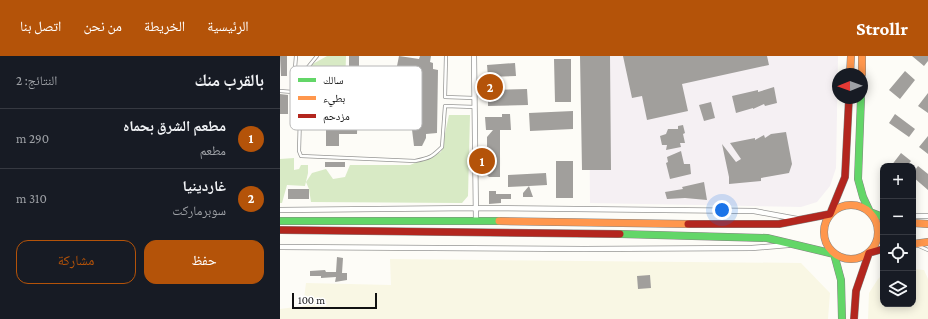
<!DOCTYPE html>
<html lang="ar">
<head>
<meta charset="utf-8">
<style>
  :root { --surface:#171b24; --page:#242831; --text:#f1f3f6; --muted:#9ea1a6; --line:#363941; --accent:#b45309 }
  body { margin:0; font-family:"Crimson Pro","Noto Naskh Arabic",serif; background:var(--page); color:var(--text); direction:rtl }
  .controls { position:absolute; right:12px; bottom:12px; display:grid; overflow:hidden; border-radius:8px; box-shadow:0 2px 10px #0003 }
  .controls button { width:36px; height:36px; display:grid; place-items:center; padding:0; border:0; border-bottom:1px solid var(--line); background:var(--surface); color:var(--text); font:20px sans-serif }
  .compass { position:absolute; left:552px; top:12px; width:36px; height:36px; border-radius:50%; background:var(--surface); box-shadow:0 2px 10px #0003; rotate:269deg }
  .scale { position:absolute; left:12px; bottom:10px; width:85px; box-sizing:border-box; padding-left:4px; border:2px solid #111; border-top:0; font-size:11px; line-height:14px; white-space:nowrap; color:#111; -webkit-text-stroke:3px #fff; paint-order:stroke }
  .you { position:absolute; left:442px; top:154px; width:14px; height:14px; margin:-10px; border:3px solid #fff; border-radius:50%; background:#1a73e8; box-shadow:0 0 0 6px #1a73e833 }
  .badge { display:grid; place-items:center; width:26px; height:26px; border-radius:50%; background:var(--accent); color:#fff; font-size:13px; font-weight:700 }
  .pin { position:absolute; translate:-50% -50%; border:2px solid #fff; box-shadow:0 1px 4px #0006 }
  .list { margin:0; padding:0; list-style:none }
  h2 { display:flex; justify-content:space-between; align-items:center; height:52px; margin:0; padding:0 16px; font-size:17px }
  h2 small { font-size:13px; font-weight:400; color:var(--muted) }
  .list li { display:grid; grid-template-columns:26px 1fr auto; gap:12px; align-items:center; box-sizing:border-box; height:60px; padding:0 16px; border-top:1px solid var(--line) }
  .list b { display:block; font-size:15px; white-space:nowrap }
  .list p { margin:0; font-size:13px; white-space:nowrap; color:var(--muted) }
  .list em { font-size:13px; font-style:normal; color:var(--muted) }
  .actions { display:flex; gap:8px; padding:12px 16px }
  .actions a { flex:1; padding:9px 0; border:1px solid var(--accent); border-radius:12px; text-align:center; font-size:14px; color:var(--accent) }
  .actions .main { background:var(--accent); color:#fff }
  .icon { flex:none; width:22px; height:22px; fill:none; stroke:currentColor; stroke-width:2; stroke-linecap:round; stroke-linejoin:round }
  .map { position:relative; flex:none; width:648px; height:263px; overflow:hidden; direction:ltr }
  header { display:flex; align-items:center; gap:24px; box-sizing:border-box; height:56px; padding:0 20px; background:var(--accent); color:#fff }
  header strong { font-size:19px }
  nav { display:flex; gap:22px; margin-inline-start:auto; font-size:14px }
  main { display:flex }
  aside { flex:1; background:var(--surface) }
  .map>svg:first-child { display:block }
  .industrial { fill:#f5f0f3 }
  .farmland { fill:#f9f7e4 }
  .forest { fill:#d8eac5 }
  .building { fill:#a19f9c }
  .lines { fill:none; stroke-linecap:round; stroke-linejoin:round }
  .lane-casing { stroke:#979795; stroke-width:4 }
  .street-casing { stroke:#979795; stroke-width:6 }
  .fast-casing { stroke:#858482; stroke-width:8 }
  .slow-casing { stroke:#858482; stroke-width:8 }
  .jam-casing { stroke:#858482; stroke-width:8 }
  .lane { stroke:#fffffe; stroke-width:2.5 }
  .street { stroke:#fffffe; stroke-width:4.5 }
  .fast { stroke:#63d668; stroke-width:7 }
  .slow { stroke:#ff974d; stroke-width:7 }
  .jam { stroke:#b3261e; stroke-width:7 }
  .key { fill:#fff; stroke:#b8b8b8; stroke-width:1 }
  .key-label { font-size:11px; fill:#111 }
</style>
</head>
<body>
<header>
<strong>Strollr</strong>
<nav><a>الرئيسية</a><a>الخريطة</a><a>من نحن</a><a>اتصل بنا</a></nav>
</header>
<main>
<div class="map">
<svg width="648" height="263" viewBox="0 0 648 263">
  <rect width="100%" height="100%" fill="#fdfcf7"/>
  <path class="industrial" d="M309,0h249l-2,112 -6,18 -13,16 -16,5 -211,-4z"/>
  <path class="farmland" d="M110,203l411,4 29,30 -2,26h-548v-10l23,-3 3,-23 85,2z
    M633,213l11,1 4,9v40h-60l1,-26 9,-14 5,-5v30h30z"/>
  <path class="forest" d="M47,0h19l-1,32 -38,-2 -2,-9 6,-12z
    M169,59h21l-2,81 -6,7 -151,-1 -2,-13 -3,-7 6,-9 14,-4 7,10 12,-2 5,-12h60l31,-13z
    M14,102v12l5,-1 2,-4h7v8l-3,13 -18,-1 -5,18h-2v-44z"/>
  <path class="building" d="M0,0h7v20h-6z
    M69,0h10v29l34,1 6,-30 20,3 1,-3h11l-1,6 3,1v6l5,1 -1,63 -11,1v4l-4,8h-8l-5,-41 7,-8 -54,-1v-4h-13z
    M300,0h30l1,114h-29z
    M343,0h144l2,9 -87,19 6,27 -41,9 -5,-24 -10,2z
    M632,0h16v5l-4,5z
    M274,3h17v43h-16z
    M235,7l1,13 -28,1 -1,-12z
    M625,15l10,9 -15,19 -11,-9z
    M494,31l3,16 -12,3 -1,-2 -11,5v-1l-17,5 -4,-17 26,-6v2z
    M40,33l20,1 1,15 -22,-1 1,18 28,1v-18h10l-1,29h-18v12h-13v-17h-9v-2h-5l-2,-3v-26h1l1,-8h8z
    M247,33l1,16 -40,1v-16z
    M648,37v20l-10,-7z
    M0,38l8,1v19h-8z
    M431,46l4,16 -11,3 -5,-16z
    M293,55v18l-43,2 -1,-18z
    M222,58h8l1,16h-11v47h-11l-2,-2v-38l6,-7h-7l-1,-13h17z
    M615,58l20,15 -6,8 -20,-14z
    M403,69l2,8 -2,1 2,9h-5l1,4 -15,3 1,-5h-5l-2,-9 6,-2 2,-5h10v-3z
    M506,76l6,32 -3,9 -28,5v3l-32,3v-7l-7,-33 14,18 5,-3 -11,-16 25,-5v2l9,-5 1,3 6,-4z
    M648,80v18l-9,-7z
    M401,95l3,13h6l1,10 -21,5 -4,-16 2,-1 -1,-5z
    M621,97l10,8 -4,5h-16z
    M276,105h17v37h-17z
    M45,106h20v5h-20z
    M638,110l10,8v16l-15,-13v-4z
    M266,117l1,12 -18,1 4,11h-10v-4l6,-7 -21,1v-12z
    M424,126l3,18 -22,-2 -18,1 -2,-7 18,-3 -1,-2z
    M8,133h21v10h-21z
    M209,135h7v3h15v5h-10v4l-12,1z
    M57,201l6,1 -1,15h5v7l-12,2 1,-5 -15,1v-2h-11v-5l15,-1 1,2h10z
    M370,219l1,13 -13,1 -1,-13z"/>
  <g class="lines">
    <defs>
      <path id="lane" d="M37,0l-13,16 -3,10 -2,69 2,5 114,5c15,-3 17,-4 27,-14l3,-41 30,1
        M166,0l-1,41 29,1
        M0,35l13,1 3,-36
        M639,190l9,4"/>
      <path id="street" d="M194,0l2,165
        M0,154l196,-2 278,3 43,8
        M633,160h15
        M0,191l304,2 168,-1 36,-3"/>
      <path id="fast" d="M581,42l-3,81 5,18 7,15 13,5
        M0,165h219
        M340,178l147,4 67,16 7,26 1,39"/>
      <path id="slow" d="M582,0v18
        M570,18l1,-18
        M544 176a27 27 0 1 1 54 0a27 27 0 1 1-54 0Z
        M219,165l189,3
        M633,167l15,1
        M633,188l15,-2"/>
      <path id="jam" d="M408,168h91l51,-10 15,-37 4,-79
        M0,174l340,4
        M574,263l2,-28 13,-38 14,-4"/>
    </defs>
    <use href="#lane" class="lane-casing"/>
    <use href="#street" class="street-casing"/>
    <use href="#fast" class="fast-casing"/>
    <use href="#slow" class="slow-casing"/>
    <use href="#jam" class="jam-casing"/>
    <use href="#lane" class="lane"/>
    <use href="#street" class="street"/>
    <use href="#fast" class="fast"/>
    <use href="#slow" class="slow"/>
    <use href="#jam" class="jam"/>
  </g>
  <rect x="10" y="10" width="132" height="64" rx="6" class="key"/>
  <rect x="18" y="22" width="18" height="4" fill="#63d668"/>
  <rect x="18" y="40" width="18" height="4" fill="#ff974d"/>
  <rect x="18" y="58" width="18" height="4" fill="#b3261e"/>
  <g class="key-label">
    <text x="43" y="28">سالك</text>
    <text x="43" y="46">بطيء</text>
    <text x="43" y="64">مزدحم</text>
  </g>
</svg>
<div class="controls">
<button>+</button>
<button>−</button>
<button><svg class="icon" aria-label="locate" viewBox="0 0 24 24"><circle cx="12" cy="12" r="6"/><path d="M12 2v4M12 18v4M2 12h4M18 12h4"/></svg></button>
<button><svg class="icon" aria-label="layers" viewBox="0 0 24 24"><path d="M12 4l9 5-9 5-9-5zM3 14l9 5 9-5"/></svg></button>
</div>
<svg class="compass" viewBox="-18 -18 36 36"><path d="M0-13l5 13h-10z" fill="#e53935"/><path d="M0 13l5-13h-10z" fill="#9ea1a6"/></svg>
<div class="scale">100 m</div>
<div class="you"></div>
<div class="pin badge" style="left:202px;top:105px">1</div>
<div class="pin badge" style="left:210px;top:31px">2</div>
</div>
<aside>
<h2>بالقرب منك<small>النتائج: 2</small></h2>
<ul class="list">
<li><span class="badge">1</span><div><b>مطعم الشرق بحماه</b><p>مطعم</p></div><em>290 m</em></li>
<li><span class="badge">2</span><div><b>غاردينيا</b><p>سوبرماركت</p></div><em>310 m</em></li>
</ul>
<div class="actions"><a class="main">حفظ</a><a>مشاركة</a></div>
</aside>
</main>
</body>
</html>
